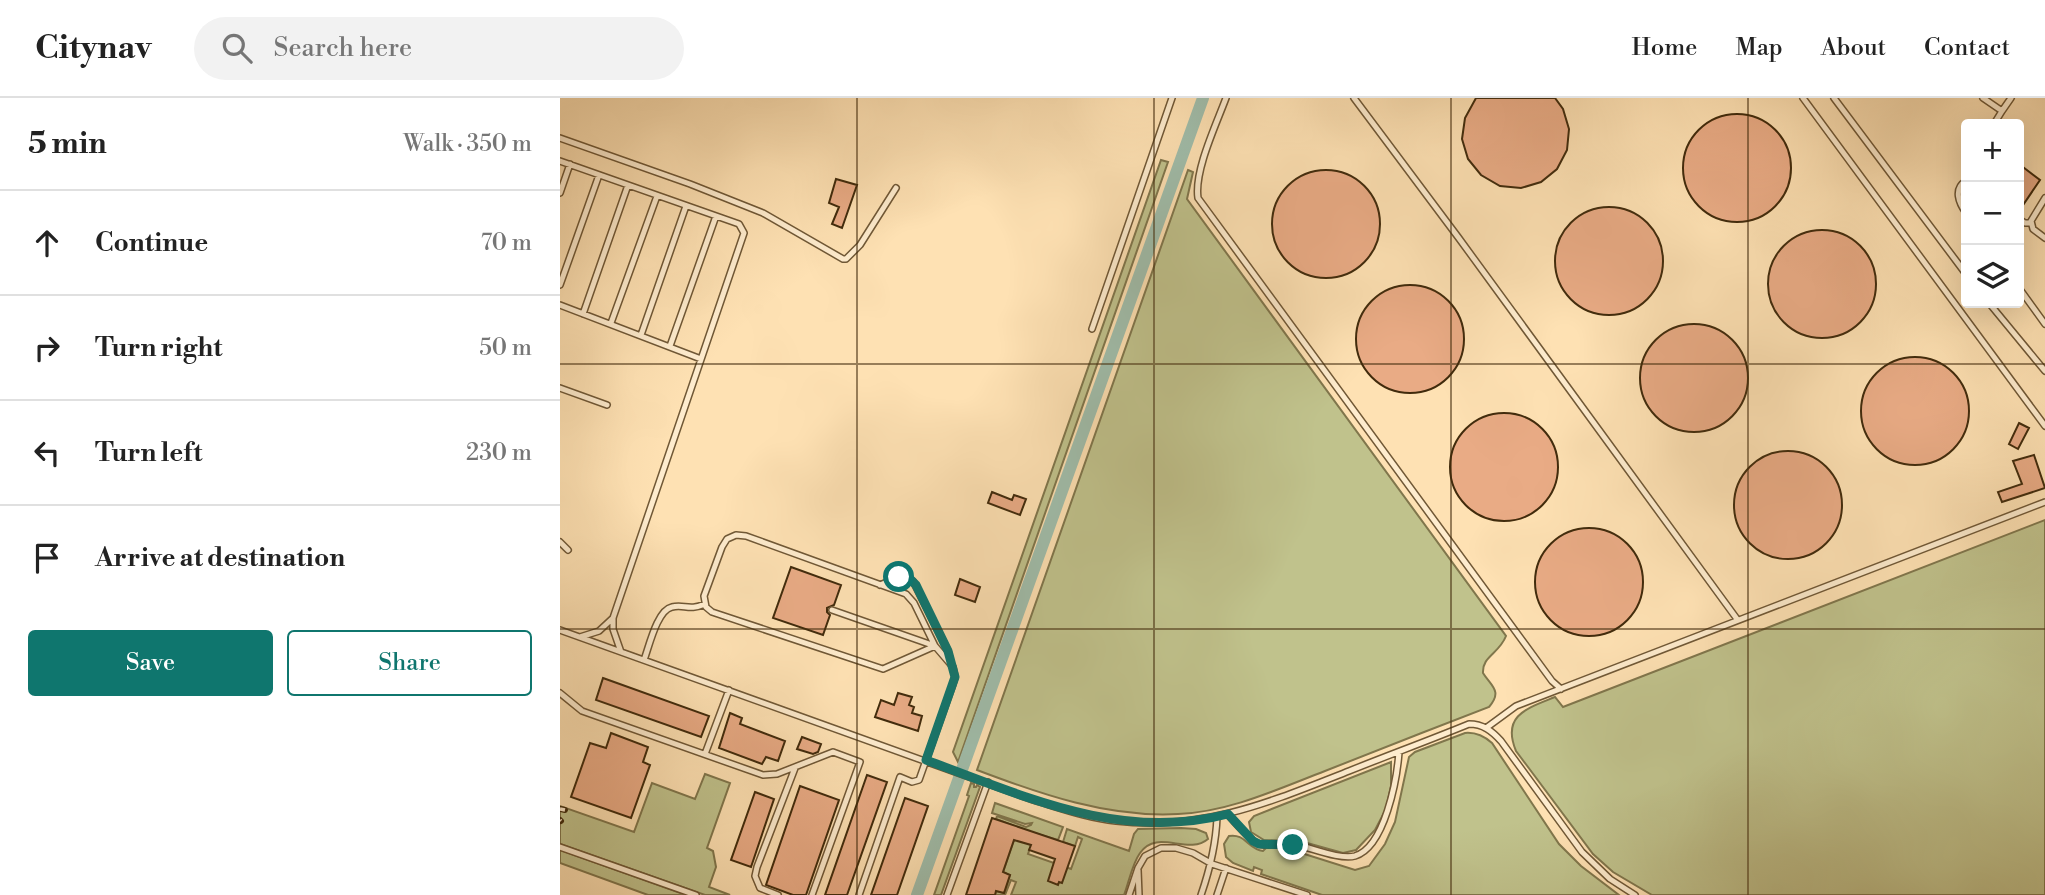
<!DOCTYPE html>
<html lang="en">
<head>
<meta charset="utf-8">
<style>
  :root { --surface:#fff; --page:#f2f2f2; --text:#222; --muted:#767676; --line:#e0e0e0; --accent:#0f766e }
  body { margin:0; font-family:"Libre Bodoni",serif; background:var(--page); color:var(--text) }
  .controls { position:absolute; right:21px; top:21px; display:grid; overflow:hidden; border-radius:7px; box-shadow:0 7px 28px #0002 }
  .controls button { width:63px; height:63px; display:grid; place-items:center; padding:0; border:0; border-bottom:2px solid var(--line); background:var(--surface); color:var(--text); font:35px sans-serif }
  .stop { position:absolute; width:21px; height:21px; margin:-16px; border:5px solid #0f766e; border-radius:50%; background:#fff }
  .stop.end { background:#0f766e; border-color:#fff; box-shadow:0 2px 7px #0008 }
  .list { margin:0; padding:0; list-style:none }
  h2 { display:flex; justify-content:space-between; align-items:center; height:91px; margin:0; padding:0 28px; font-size:30px }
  h2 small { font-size:23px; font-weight:400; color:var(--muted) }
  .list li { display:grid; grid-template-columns:46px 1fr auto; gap:21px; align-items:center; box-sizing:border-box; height:105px; padding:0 28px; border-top:2px solid var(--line) }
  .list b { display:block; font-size:26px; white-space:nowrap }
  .list em { font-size:23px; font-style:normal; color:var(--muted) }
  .actions { display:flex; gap:14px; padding:21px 28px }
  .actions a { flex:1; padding:16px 0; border:2px solid var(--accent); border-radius:7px; text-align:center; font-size:24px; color:var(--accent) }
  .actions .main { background:var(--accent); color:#fff }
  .icon { flex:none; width:38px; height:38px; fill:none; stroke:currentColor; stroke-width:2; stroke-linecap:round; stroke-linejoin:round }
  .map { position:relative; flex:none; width:1485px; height:797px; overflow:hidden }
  header { display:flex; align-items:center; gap:42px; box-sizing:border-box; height:98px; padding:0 35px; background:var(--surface); border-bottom:2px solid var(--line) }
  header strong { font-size:33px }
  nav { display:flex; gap:38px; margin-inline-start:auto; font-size:24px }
  .search { width:490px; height:63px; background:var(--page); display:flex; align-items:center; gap:18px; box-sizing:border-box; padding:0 24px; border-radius:38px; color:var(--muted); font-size:26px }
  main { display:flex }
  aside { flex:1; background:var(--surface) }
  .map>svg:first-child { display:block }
  .green { fill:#c0c28c; stroke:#80764c; stroke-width:2 }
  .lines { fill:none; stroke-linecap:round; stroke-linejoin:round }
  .canal { stroke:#a0beac; stroke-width:12 }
  .building { fill:#e9ab85; stroke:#412b0c; stroke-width:2 }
  .service-casing { stroke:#705836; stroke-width:8 }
  .service { stroke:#feecce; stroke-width:5 }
  .rail-casing { stroke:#412b0c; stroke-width:6 }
  .rail { stroke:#feecce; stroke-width:3.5; stroke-dasharray:10; stroke-linecap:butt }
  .route { stroke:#0f766e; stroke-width:9 }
  .grid { fill:none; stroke:#412b0c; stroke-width:2; stroke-opacity:0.55 }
</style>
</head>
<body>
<header>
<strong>Citynav</strong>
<div class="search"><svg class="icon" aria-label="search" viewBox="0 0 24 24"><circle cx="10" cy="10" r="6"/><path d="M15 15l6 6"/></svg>Search here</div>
<nav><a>Home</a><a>Map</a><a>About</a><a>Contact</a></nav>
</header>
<main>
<aside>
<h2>5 min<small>Walk · 350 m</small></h2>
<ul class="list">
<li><svg class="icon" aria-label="ahead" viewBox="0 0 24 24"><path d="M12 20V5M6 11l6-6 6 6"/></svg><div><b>Continue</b></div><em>70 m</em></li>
<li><svg class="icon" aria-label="right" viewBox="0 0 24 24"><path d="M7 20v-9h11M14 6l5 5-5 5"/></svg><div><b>Turn right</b></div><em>50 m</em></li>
<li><svg class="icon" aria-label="left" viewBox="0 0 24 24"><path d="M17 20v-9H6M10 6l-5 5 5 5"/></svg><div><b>Turn left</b></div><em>230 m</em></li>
<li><svg class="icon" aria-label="arrive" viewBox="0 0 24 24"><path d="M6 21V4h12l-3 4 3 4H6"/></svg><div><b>Arrive at destination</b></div></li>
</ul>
<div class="actions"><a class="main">Save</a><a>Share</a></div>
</aside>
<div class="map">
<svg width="1485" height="797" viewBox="0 0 1485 797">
  <rect width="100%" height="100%" fill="#fee1b3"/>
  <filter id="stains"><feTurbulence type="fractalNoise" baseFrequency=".00286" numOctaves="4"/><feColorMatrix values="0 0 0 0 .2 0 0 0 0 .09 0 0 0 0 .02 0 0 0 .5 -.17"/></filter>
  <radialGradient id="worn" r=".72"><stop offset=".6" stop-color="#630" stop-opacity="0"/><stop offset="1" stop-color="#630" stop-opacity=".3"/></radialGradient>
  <path class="green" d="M601,62l7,2 -210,600 -5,-10z
    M628,72l5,2 -6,27 319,437c-7,18 -24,20 -23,37 8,13 20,18 6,34 -55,21 -109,42 -164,64 -47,18 -96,41 -147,43 -69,4 -138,-20 -201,-44z
    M1485,422v375h-393l-39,-23 -20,-18 -77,-103c-15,-36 12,-43 39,-54l8,10z
    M905,635c11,-1 19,3 27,10l67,101 22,22 38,29h-297l-61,-21 1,-4 -8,-3 -1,4 -20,-8 -7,-6 -2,-13 5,-8c16,-3 19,13 34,15l3,-3 9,-1 20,4 60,19 14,-4 16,-22 10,-22 14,-65 6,-5z
    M831,664v24l-5,23 -11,21 -19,20 -13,3 -43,-12 -36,-1 -13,-8 -2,-10 5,-6z
    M145,676l25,9 -23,65 6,3 3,16 -7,20 21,8h-25l-145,-51v-38l74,26 18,-49 43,16z
    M411,685l3,1v3h2l1,-2 3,2 -39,108h-7l35,-99 -2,-1z
    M435,705l68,24 -5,13 -27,-8 2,8 -5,14 43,15 11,-30 -4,-2 -3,9 -12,-4 4,-13 62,22 5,-17 4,-5 43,-1 15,1 10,4 2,6c-20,17 -51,-11 -68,14 -8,11 -11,29 -16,42h-113l5,-13 -5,-2 -6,15h-10l1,-4 8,2 6,-18 -7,-3 11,-32 14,-9 -32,-12 1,-3 29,11 5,-2 1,-2 -7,1 -33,-11z
    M0,752l126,45h-38l-88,-32z"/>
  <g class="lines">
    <path class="canal" d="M357,797l286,-797"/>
  </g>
  <path class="building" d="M916,0h79l8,11 6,20 -2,21 -10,19 -16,13 -20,6 -21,-2 -19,-11 -13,-16 -6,-20 3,-21z
    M1123 70a54 54 0 1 1 108 0a54 54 0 1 1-108 0Z
    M1459,66l21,16 -21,31z
    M712 126a54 54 0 1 1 108 0a54 54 0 1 1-108 0Z
    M276,81l21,6 -15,43 -10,-4 7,-17 -10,-4z
    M995 163a54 54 0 1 1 108 0a54 54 0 1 1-108 0Z
    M1208 186a54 54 0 1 1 108 0a54 54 0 1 1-108 0Z
    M796 241a54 54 0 1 1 108 0a54 54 0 1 1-108 0Z
    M1080 280a54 54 0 1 1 108 0a54 54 0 1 1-108 0Z
    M1301 313a54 54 0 1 1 108 0a54 54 0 1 1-108 0Z
    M890 369a54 54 0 1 1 108 0a54 54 0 1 1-108 0Z
    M1459,325l10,5 -11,21 -9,-5z
    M1174 407a54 54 0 1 1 108 0a54 54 0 1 1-108 0Z
    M1474,357l11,33 -43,14 -4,-10 24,-8 -9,-23z
    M432,394l20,8 2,-5 12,4 -6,16 -32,-12z
    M975 484a54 54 0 1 1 108 0a54 54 0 1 1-108 0Z
    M231,469l50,18 -7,20 -7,3v4l3,3 -7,20 -50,-17z
    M400,481l20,8 -5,15 -20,-7z
    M43,580l106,38 -8,21 -105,-37z
    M338,595l14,4 -3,8 5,2 -2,6 10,3 -4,15 -43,-14 6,-17 13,5z
    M170,615l12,5 -2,6 45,17 -7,20 -12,-4 -4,7 -43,-16z
    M51,635l37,14 -5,15 7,3 -19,53 -60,-21 19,-54 16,5z
    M242,639l19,7 -3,8 -5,2 -16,-5z
    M307,677l20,7 -40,113h-22z
    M240,688l39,14 -33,95h-13l-27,-10z
    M195,694l19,7 -23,68 -20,-7z
    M345,700l23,8 -31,89h-26z
    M432,720l83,28 -13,37 -3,-1 -1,3 -10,-4 7,-22 -26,-9 2,-5 -17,-5 -11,32 7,3 -6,18 -8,-2 -1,4h-29z"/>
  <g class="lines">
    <defs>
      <path id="service" d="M666,0c-10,27 -32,73 -28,100l354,483 9,8
        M794,0l104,139 279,382
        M1243,0l242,328
        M1274,0l132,176
        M1423,0l19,13 -8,13
        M1442,13l9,-13
        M0,40l130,46 73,29 80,46h3l14,-14 36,-57
        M0,63l179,63 5,9 -131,385v11l8,23
        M1406,83c-13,8 -7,22 0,32
        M0,95l10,-29
        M1485,100l-14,23 2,8 12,9
        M1459,121l6,4h6
        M0,187l39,-110
        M1459,190l26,36
        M1429,205l56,68
        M0,207l141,54
        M23,216l45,-129
        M51,225l46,-127
        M532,231l80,-231
        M81,237l45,-129
        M110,248l46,-130
        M0,290l47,17
        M176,437l10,1 160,58 8,9 21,43 -52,23 -171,-57 -6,-5 -2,-11 18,-49 5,-8z
        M0,444l8,8
        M320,487l19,-8 14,4 35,70 2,9
        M272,512l103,36 18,21 2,10 -3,10 -33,93 -7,2 -12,-5 -41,118
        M0,532l473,170c27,8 55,18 83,21 88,10 154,-19 233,-50 40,-16 81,-31 120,-47 14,0 23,7 32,17l81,111 28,27 25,16
        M20,539l19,-6 14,-13
        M84,562c5,-13 13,-50 28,-53 12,-3 17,4 33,-3
        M0,595l22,18 181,64 14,-1 56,-22 27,10 -48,133
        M926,630l30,-22 529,-204
        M145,656l24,-64
        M668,717c7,7 22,26 31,29 12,3 26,-1 38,1 15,3 43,15 58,11 30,-9 42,-77 44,-104
        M0,749l136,48
        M578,772l1,25
        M218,797l-18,-7 -5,-12 2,-9 38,-99
        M387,797l41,-113
        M569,797l9,-27 7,-12 16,-8h15l17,5 19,11 95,31
        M641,797c9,-26 15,-50 16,-78
        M657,797l9,-27"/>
    </defs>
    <use href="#service" class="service-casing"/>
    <use href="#service" class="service"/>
    <defs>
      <path id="rail" d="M0,711l5,1
        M0,722l1,1"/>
    </defs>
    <use href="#rail" class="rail-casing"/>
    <use href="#rail" class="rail"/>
  </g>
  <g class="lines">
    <path class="route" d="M339,479l10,1 7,7 32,66 7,26 -29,83c98,36 195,82 302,54l25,27 6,3 34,1"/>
  </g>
  <path class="grid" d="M297,0v797M594,0v797M891,0v797M1188,0v797M0,266h1485M0,531h1485"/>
  <rect width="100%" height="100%" filter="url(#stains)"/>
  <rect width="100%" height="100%" fill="url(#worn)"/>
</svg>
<div class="controls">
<button>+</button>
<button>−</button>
<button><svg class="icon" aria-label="layers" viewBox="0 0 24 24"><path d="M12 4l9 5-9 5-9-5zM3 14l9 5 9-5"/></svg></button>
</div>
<div class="stop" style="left:339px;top:479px"></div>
<div class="stop end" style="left:733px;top:747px"></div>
</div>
</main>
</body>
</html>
